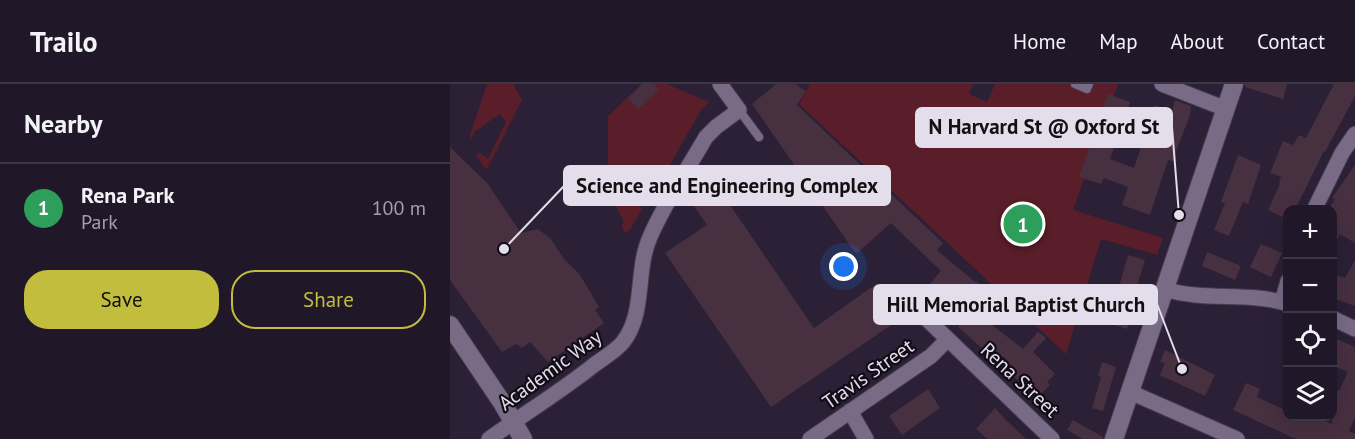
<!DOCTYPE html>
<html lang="en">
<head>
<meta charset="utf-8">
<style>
  :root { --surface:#201828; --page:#282130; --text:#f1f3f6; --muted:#a2a0a8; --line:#3d3745; --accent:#c3bd3e }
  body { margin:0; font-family:"PT Sans",sans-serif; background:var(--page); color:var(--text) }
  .controls { position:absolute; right:18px; bottom:18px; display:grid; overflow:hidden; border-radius:12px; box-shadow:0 6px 24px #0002 }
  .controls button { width:54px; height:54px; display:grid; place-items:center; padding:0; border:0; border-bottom:2px solid var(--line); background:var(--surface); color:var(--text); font:30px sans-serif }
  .you { position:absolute; left:394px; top:183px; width:21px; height:21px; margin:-15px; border:4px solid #fff; border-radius:50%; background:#1a73e8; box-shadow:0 0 0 9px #1a73e833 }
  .badge { display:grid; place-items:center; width:39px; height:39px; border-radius:50%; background:var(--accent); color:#fff; font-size:20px; font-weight:700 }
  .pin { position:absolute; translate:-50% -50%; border:3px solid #fff; box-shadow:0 2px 6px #0006 }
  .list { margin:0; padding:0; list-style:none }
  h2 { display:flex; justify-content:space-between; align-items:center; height:78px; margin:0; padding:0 24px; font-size:26px }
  h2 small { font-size:20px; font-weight:400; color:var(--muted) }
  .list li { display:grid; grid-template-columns:39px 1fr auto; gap:18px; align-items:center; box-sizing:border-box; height:90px; padding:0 24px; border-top:2px solid var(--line) }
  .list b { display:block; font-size:22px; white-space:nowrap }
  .list p { margin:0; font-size:20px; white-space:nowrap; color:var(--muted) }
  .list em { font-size:20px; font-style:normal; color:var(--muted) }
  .actions { display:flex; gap:12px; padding:18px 24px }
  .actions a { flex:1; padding:14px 0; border:2px solid var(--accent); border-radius:24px; text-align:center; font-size:21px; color:var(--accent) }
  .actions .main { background:var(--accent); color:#111 }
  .icon { flex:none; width:33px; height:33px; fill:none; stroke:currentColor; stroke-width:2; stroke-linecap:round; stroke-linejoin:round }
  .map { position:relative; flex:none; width:905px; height:355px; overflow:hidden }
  header { display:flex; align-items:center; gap:36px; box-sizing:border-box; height:84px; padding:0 30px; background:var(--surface); border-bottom:2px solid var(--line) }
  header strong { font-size:28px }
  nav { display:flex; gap:33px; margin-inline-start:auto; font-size:21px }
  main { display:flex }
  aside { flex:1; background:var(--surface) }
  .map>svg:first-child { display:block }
  .green { fill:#591e29 }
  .building { fill:#473040; fill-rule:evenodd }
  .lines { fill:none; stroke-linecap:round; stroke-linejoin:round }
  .lane-casing { stroke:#453c4f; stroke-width:10 }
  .street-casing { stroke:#453c4f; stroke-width:17 }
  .secondary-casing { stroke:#453c4f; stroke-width:20 }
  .lane { stroke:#796b86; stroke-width:8 }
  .street { stroke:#796b86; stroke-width:15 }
  .secondary { stroke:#796b86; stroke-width:18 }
  .labels { text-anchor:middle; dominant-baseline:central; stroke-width:4.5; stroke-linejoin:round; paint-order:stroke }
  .street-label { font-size:20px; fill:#e4ddec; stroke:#110c16 }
  .leader { fill:none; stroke:#e4ddec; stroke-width:2 }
  .callout-dot { fill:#e4ddec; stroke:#110c16; stroke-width:2 }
  .callout { fill:#e4ddec; stroke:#e4ddec; stroke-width:2 }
  .callout-label { font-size:21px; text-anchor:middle; font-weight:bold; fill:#111 }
</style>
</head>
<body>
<header>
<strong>Trailo</strong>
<nav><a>Home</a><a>Map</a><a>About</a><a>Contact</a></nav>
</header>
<main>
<aside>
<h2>Nearby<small></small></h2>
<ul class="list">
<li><span class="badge" style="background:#2e9e5b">1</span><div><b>Rena Park</b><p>Park</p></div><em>100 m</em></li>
</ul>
<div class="actions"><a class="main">Save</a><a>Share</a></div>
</aside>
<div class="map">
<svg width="905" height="355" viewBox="0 0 905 355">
  <rect width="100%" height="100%" fill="#2b2036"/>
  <path class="green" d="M37,0h26l9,16 -35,69 -3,-2 -8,-12 4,-2 8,6 18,-37 -6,-8 -26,18 -2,8 -2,-5z
    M192,0h25l42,18 -8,8 -52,92 -41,-38v-48z
    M360,0h163l-4,10 18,8 8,-18h123l-45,126 90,28 -6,17 -56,-16 -35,115 -267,-250z
    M162,93l30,32 -12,21 -5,3 -4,-8 3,-2 -20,-43z"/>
  <path class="building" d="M192,0h11l6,5 -21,20 -10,-11z
    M326,0h19l11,7 -9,14 146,138 -6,7 38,32 1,-1 9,8 -16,18 54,42 15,-17 8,6 -13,14 22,22 -8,8 3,3 -8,8 -15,-5 -69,-61 5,-6 -17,-15 3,-3 -20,-18 12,-14 -50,-48 -35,31 -104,-150z
    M795,0h42l-4,15 -38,-12z
    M884,0h21v12l-30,56 -1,-1 -29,59h-8v9l-19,-9 12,-26 -1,-1 2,-6 -11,-4 13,-32 10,4 6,-10 7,3z
    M658,10l22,8 -2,6 24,9 2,-12 18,6 3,-11 16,6 -1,9 -13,34 -2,13 -7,-2 -18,55 -28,-10 6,-18 -24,-9 -3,6 -22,-7zM670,46l24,8 -10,30 -24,-9z
    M0,63l37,36 34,50 17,-4 13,10 13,20 16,16 19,32 -4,3 9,13 -56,39 -18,-20 -8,6 -6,-4 -14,8 -52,-72z
    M788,71l23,10 -13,39 -5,-2 -14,34 -15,-6 11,-27 -4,-1z
    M905,81v78l-15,-9 -8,15v-39h-4l7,-11 -3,-1z
    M269,105l95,139 62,-44 24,35 -129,88 -106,-154 42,-28 -13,-19z
    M811,160l21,9 -11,24 -21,-10z
    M757,168l34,14 -6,14 -33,-14z
    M678,171l17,5 -13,42 3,1 -8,26 -18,-6z
    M905,176v46l-23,-8v-24l13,4z
    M882,253l23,10v70l-6,14 6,3v5h-59l-63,-29 13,-27 14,6 -3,8 30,14v6h29l16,7v-35l7,2 9,-19 -16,-7z
    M715,266l50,25 -10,21 -45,-21 5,-12 -5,-1z
    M652,278l14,5 -13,44 -11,-3 9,-31 -3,-1z
    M478,305l12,19 -38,27 -13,-19z
    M545,324l10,11 21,20h-39l-11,-10z
    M623,336l30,17v2h-20l-16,-9z"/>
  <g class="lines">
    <defs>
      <path id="lane" d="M625,0l12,5 2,-5
        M289,26l20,27"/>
      <path id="street" d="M712,0l64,25
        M864,126l28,-57 13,-19
        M715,205c39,13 84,2 123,15
        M458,217l144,138
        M832,218l6,-21
        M882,234l23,11
        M680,308l107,47
        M400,327l16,28
        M39,355c35,-25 71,-47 105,-74 9,-7 22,-14 29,-23 23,-29 12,-72 27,-105 15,-35 37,-67 56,-100l10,-10 23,-17 -19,-26
        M360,355l121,-83 16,-16"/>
      <path id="secondary" d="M0,241l53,79 20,35
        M664,355l120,-355"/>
    </defs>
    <use href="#lane" class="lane-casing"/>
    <use href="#street" class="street-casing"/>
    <use href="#secondary" class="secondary-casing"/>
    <use href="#lane" class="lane"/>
    <use href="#street" class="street"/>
    <use href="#secondary" class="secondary"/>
  </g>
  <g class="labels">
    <g class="street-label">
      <text transform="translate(100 286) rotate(-36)">Academic Way</text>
      <text transform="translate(418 290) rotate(-35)">Travis Street</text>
      <text transform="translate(570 296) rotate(43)">Rena Street</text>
    </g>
  </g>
  <path class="leader" d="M729 131L722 43M54 165L114 102M732 285L707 220"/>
  <g class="callout-dot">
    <circle cx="729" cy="131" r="6"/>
    <circle cx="54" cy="165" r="6"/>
    <circle cx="732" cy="285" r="6"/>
  </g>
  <g class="callout">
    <rect x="466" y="24" width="256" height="39" rx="6"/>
    <rect x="114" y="82" width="326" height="39" rx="6"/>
    <rect x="424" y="201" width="283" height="39" rx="6"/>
  </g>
  <g class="callout-label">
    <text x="594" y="50">N Harvard St @ Oxford St</text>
    <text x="277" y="109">Science and Engineering Complex</text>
    <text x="566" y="228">Hill Memorial Baptist Church</text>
  </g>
</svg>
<div class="controls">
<button>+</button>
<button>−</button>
<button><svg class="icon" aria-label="locate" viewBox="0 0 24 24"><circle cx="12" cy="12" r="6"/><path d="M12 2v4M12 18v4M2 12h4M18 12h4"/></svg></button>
<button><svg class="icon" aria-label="layers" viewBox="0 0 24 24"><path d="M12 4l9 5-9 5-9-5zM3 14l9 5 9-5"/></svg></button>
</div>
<div class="you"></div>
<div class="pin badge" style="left:573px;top:140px;background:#2e9e5b">1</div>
</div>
</main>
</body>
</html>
